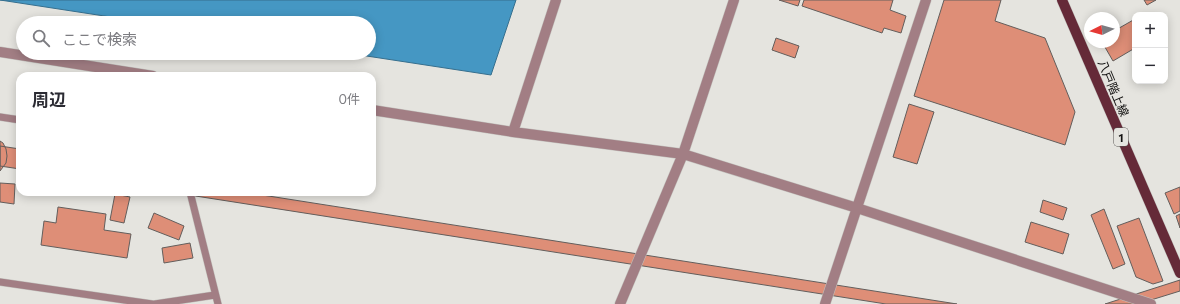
<!DOCTYPE html>
<html lang="ja">
<head>
<meta charset="utf-8">
<style>
  :root { --surface:#fff; --page:#f7f7f7; --text:#2b2b33; --muted:#7c7c81; --line:#e1e1e2 }
  body { margin:0; font-family:Commissioner,"Noto Sans JP",sans-serif; background:var(--page); color:var(--text) }
  .controls { position:absolute; right:12px; top:12px; display:grid; overflow:hidden; border-radius:8px; box-shadow:0 2px 10px #0003 }
  .controls button { width:36px; height:36px; display:grid; place-items:center; padding:0; border:0; border-bottom:1px solid var(--line); background:var(--surface); color:var(--text); font:20px sans-serif }
  .compass { position:absolute; left:1084px; top:12px; width:36px; height:36px; border-radius:50%; background:var(--surface); box-shadow:0 2px 10px #0003; rotate:265deg }
  .list { margin:0; padding:0; list-style:none }
  h2 { display:flex; justify-content:space-between; align-items:center; height:52px; margin:0; padding:0 16px; font-size:17px }
  h2 small { font-size:13px; font-weight:400; color:var(--muted) }
  .icon { flex:none; width:22px; height:22px; fill:none; stroke:currentColor; stroke-width:2; stroke-linecap:round; stroke-linejoin:round }
  .map { position:relative; flex:none; width:1180px; height:304px; overflow:hidden }
  .search { position:absolute; background:var(--surface); box-shadow:0 2px 10px #0003; left:16px; top:16px; width:360px; height:44px; display:flex; align-items:center; gap:10px; box-sizing:border-box; padding:0 14px; border-radius:22px; color:var(--muted); font-size:15px }
  .panel { position:absolute; background:var(--surface); box-shadow:0 2px 10px #0003; left:16px; top:72px; width:360px; height:124px; border-radius:12px }
  .map>svg:first-child { display:block }
  .water { fill:#4597c3; stroke:#366f8e }
  .building { fill:#de8e77; stroke:#635e5c }
  .lines { fill:none; stroke-linecap:round; stroke-linejoin:round }
  .service-casing { stroke:#c3c2be; stroke-width:8 }
  .minor-casing { stroke:#c3c2be; stroke-width:11 }
  .primary-casing { stroke:#c3c2be; stroke-width:11 }
  .service { stroke:#a27e84; stroke-width:7 }
  .minor { stroke:#a27e84; stroke-width:10 }
  .primary { stroke:#652a38; stroke-width:10 }
  .labels { text-anchor:middle; dominant-baseline:central; stroke-width:3; stroke-linejoin:round; paint-order:stroke }
  .shield { fill:#e5e4df; stroke:#52514f; stroke-width:1 }
  .shield-label { font-size:11px; font-weight:bold; fill:#131211 }
  .street-label { font-size:12px; fill:#131211; stroke:#e5e4df }
</style>
</head>
<body>
<div class="map">
<svg width="1180" height="304" viewBox="0 0 1180 304">
  <rect width="100%" height="100%" fill="#e5e4df"/>
  <path class="water" d="M0,0h516l-25,75 -144,-22h22v-30h-219z"/>
  <path class="building" d="M779,0h21l-2,6z
    M804,0h89l-3,10 16,6 -5,17 -17,-5 -2,5 -80,-27z
    M944,0h57l-6,21 50,17 30,74 -10,33 -151,-49z
    M1144,0h12l-9,5z
    M1135,19v29l-22,13 -11,-19h12v-11z
    M776,38l23,8 -4,12 -23,-8z
    M909,104l25,8 -17,52 -24,-7z
    M0,141l3,2 3,6 1,7 -1,7 -6,8z
    M0,146l20,3v20l-20,-3z
    M20,151v22l-2,-4 -1,-7 1,-7z
    M0,183l15,1 -1,20 -14,-2z
    M1180,187v24l-6,3 -9,-21z
    M170,192h73l714,112h-71z
    M115,194l15,3 -6,26 -14,-3z
    M1043,200l24,8 -4,12 -23,-8z
    M58,207l48,7 -2,16 27,4 -4,24 -86,-13 3,-24 12,2z
    M1104,209l21,55 -12,5 -22,-54z
    M154,213l30,13 -5,14 -31,-12z
    M1180,214v14l-4,-12z
    M1139,218l24,63 -10,3 -17,-7 -19,-51z
    M1031,222l38,12 -6,20 -38,-12z
    M190,243l3,15 -29,5 -2,-15z
    M1180,280v11l-42,13h-33z"/>
  <g class="lines">
    <defs>
      <path id="service" d="M0,117l20,3
        M190,192l28,112
        M0,282l152,22
        M155,304l60,-9"/>
      <path id="minor" d="M0,52l153,24
        M372,110l141,22 170,22 174,54 294,96
        M513,132l43,-132
        M620,304l63,-150 51,-154
        M825,304l101,-304"/>
      <path id="primary" d="M1062,0l118,273"/>
    </defs>
    <use href="#service" class="service-casing"/>
    <use href="#minor" class="minor-casing"/>
    <use href="#primary" class="primary-casing"/>
    <use href="#service" class="service"/>
    <use href="#minor" class="minor"/>
    <use href="#primary" class="primary"/>
  </g>
  <g class="labels">
    <rect class="shield" x="1114" y="128" width="14" height="18" rx="3"/>
    <g class="shield-label">
      <text x="1121" y="137">1</text>
    </g>
    <g class="street-label">
      <text transform="translate(1114 88) rotate(67)">八戸階上線</text>
    </g>
  </g>
</svg>
<div class="controls">
<button>+</button>
<button>−</button>
</div>
<svg class="compass" viewBox="-18 -18 36 36"><path d="M0-13l5 13h-10z" fill="#e53935"/><path d="M0 13l5-13h-10z" fill="#7c7c81"/></svg>
<div class="search"><svg class="icon" aria-label="search" viewBox="0 0 24 24"><circle cx="10" cy="10" r="6"/><path d="M15 15l6 6"/></svg>ここで検索</div>
<section class="panel">
<h2>周辺<small>0件</small></h2>
<ul class="list">
</ul>
</section>
</div>
</body>
</html>
